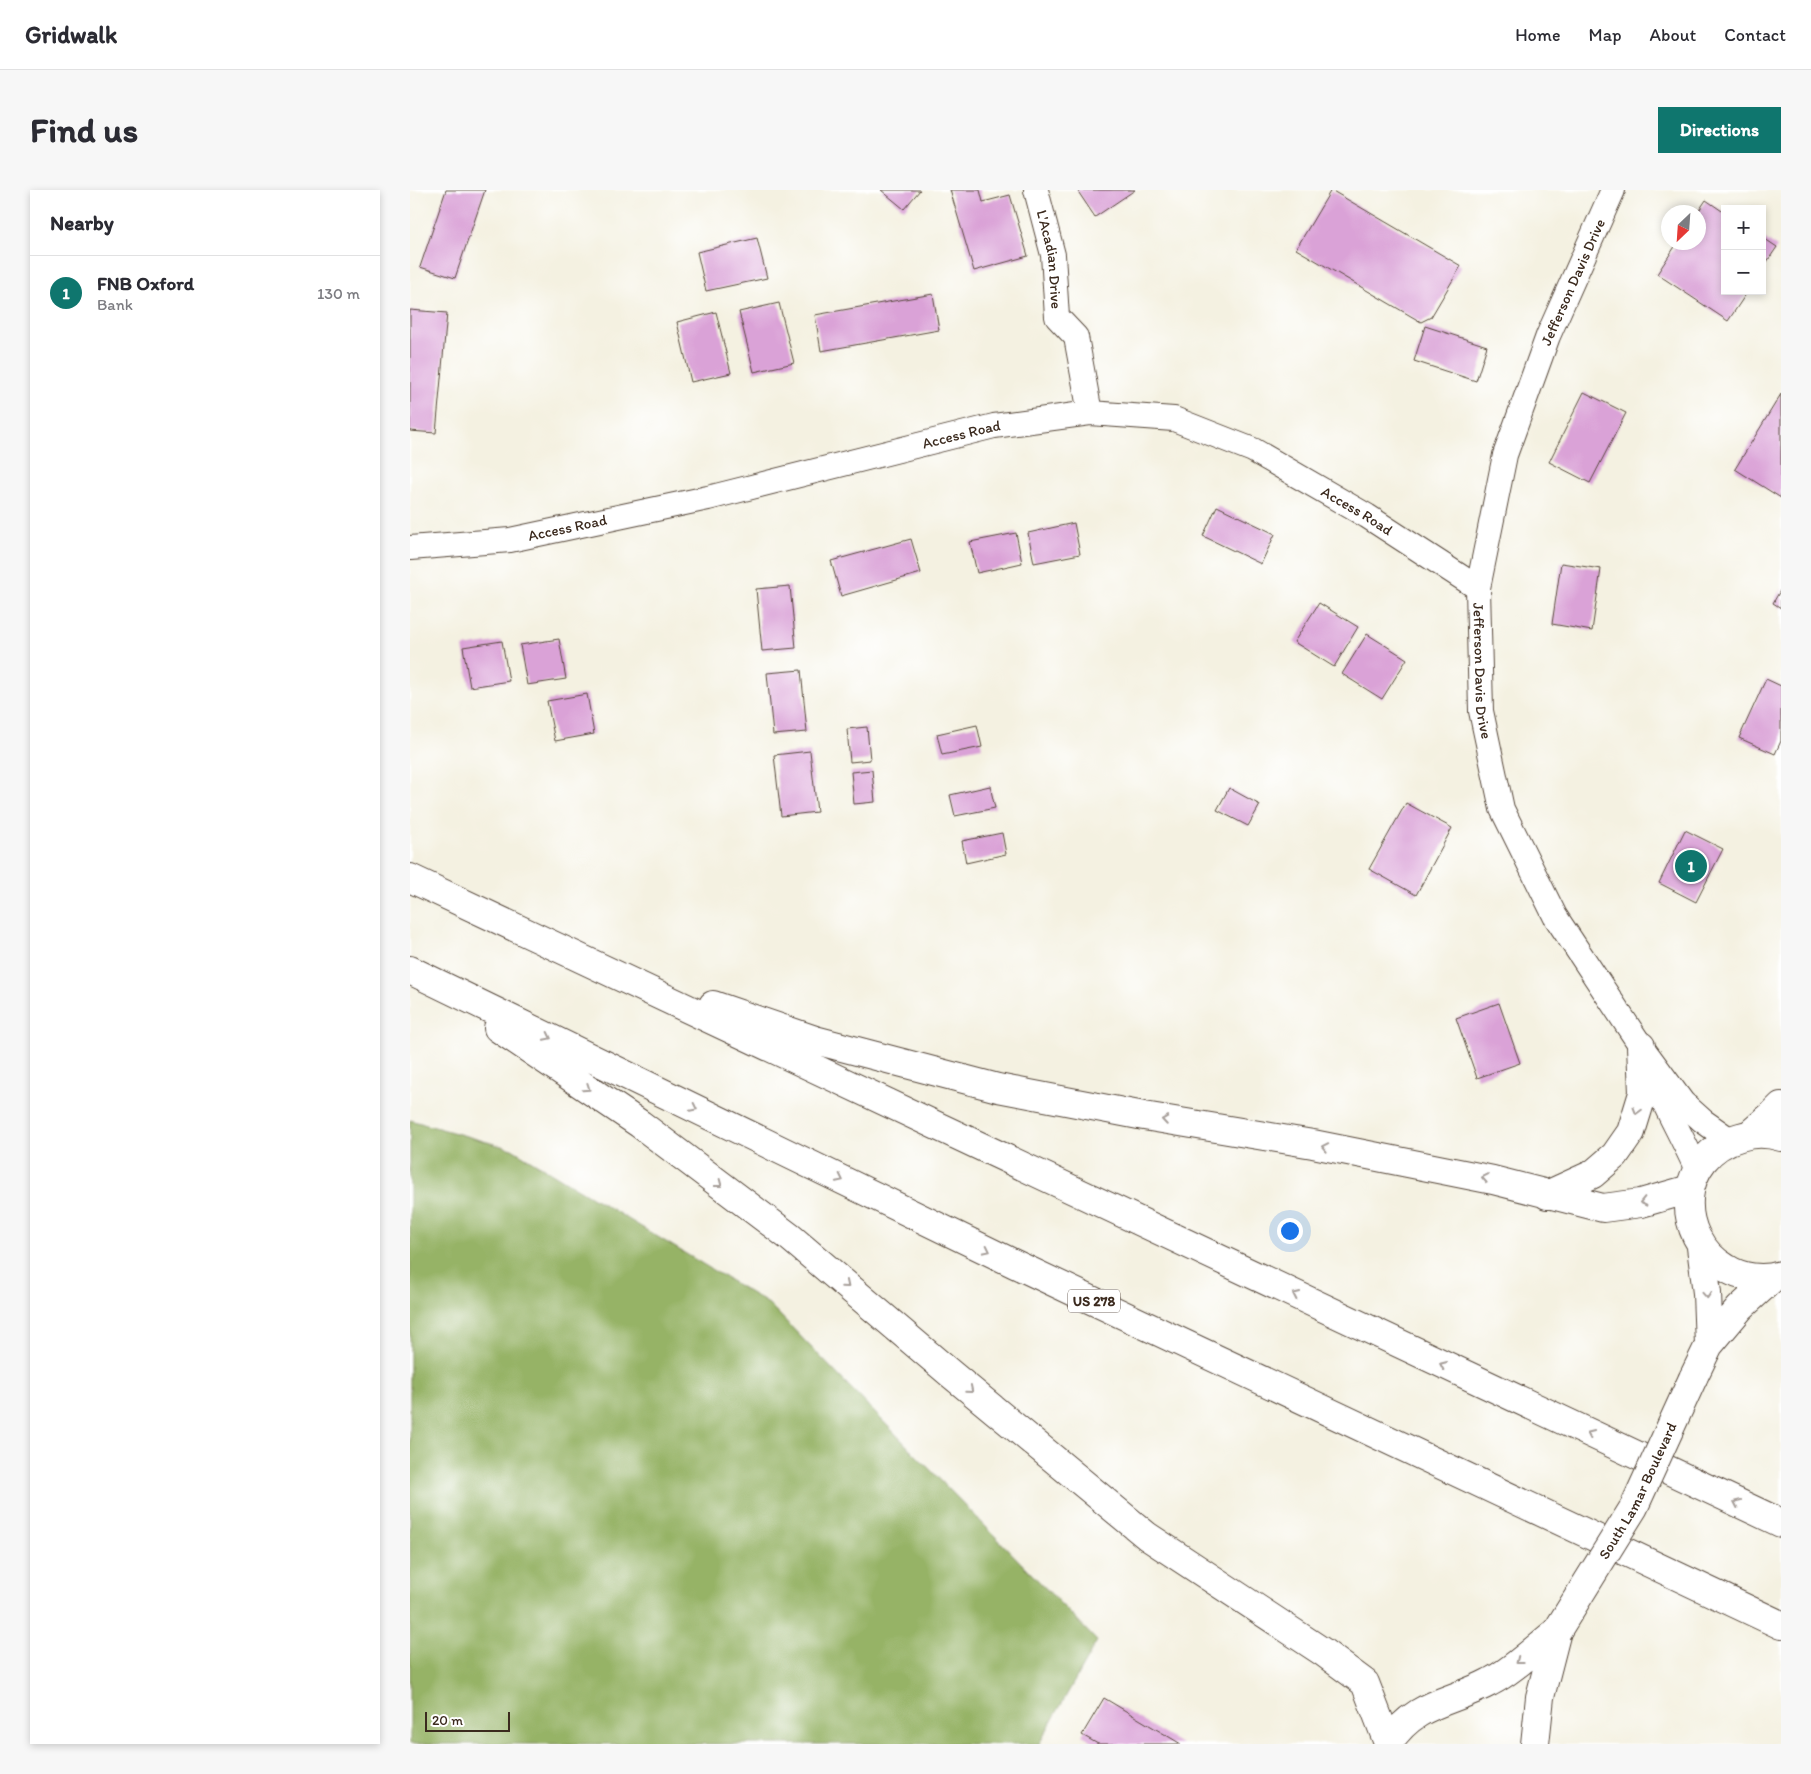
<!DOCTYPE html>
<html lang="en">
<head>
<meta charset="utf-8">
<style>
  :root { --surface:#fff; --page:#f7f7f7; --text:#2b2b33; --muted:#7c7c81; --line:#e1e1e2; --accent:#0f766e }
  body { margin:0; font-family:Itim,sans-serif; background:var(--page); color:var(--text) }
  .controls { position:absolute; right:15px; top:15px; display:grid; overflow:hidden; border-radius:0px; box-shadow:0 2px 8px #0003 }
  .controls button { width:45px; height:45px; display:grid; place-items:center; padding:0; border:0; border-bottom:1px solid var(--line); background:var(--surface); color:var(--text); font:25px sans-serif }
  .compass { position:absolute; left:1251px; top:15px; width:45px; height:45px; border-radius:50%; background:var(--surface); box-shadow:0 2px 8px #0003; rotate:205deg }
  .scale { position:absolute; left:15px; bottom:12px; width:85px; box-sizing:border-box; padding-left:5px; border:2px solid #3b2a1e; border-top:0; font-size:14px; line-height:18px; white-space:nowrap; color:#3b2a1e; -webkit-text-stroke:4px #fff; paint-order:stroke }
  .you { position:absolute; left:879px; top:1040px; width:18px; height:18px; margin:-12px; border:4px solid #fff; border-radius:50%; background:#1a73e8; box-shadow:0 0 0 8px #1a73e833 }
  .badge { display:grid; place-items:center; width:32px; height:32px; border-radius:50%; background:var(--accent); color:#fff; font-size:16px; font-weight:700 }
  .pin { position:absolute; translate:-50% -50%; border:2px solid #fff; box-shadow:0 1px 5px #0006 }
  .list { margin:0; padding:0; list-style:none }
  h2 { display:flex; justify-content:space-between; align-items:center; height:65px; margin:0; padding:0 20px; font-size:21px }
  h2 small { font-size:16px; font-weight:400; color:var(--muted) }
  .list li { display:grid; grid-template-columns:32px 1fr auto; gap:15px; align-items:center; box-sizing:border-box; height:75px; padding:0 20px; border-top:1px solid var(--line) }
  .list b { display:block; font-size:19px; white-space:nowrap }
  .list p { margin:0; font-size:16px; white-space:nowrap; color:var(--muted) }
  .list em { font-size:16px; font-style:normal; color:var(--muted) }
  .map { position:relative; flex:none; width:1371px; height:1554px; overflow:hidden; border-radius:0px }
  header { display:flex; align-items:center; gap:30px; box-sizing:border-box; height:70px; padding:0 25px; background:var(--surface); border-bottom:1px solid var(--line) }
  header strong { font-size:24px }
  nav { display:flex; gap:28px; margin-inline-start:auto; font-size:18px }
  .intro { display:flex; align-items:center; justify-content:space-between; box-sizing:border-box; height:120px; padding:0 30px }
  h1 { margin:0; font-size:35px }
  .button { padding:12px 22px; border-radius:0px; background:var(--accent); color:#fff; font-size:18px; font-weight:700 }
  main { display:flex; gap:30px; padding:0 30px }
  aside { flex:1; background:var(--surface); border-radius:0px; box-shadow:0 2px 8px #0003 }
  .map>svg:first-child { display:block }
  .forest { fill:#96b366; stroke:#686e42 }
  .building { fill:#daa2d7 }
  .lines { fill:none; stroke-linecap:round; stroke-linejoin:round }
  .street-casing { stroke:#57483b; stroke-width:26 }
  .secondary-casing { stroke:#57483b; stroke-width:30 }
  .highway-casing { stroke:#57483b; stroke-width:30 }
  .street { stroke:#fff; stroke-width:24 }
  .secondary { stroke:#fff; stroke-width:28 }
  .highway { stroke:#fff; stroke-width:28 }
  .secondary-bridge-casing { stroke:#57483b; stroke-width:30; stroke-linecap:butt }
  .secondary-bridge { stroke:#fff; stroke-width:28 }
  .oneway { stroke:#a79f9a }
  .labels { text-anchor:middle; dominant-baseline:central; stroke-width:4; stroke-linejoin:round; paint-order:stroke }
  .shield { fill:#fff; stroke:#766a62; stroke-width:1 }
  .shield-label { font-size:14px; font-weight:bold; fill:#3b2a1e }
  .street-label { font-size:15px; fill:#3b2a1e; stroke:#fff }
</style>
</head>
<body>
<header>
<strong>Gridwalk</strong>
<nav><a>Home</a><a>Map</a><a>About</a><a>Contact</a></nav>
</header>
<div class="intro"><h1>Find us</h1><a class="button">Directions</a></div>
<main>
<aside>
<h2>Nearby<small></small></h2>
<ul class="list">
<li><span class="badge">1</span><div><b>FNB Oxford</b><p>Bank</p></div><em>130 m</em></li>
</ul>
</aside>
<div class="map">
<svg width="1371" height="1554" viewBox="0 0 1371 1554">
  <rect width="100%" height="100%" fill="#fff"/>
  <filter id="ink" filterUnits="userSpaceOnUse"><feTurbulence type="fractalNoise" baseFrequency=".02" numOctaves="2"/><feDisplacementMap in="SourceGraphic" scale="10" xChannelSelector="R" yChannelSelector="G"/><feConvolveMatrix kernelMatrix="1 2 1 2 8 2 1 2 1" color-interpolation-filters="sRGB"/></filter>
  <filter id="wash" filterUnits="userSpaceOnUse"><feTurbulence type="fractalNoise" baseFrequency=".0096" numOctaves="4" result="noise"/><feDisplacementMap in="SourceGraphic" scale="20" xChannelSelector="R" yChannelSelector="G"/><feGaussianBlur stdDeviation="1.12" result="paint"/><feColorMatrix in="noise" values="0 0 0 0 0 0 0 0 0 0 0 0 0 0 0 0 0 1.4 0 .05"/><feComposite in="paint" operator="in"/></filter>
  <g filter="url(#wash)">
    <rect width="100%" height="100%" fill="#f4f1e1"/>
    <path class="forest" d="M0,930l102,29 257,155 328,337 -58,103h-629z"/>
    <g id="blocks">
      <path class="building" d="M36,0h39l-30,88 -35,-11z
        M471,0h39l-16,19z
        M540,0h30l3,12 27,-7 18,61 -54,15z
        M667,0h58l-40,27z
        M921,0l130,76 -30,51 -10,5 -125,-73z
        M1296,10l19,13v78h23l-20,30 -71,-47 21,-32h20v-30z
        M1352,47l15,10 -15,22z
        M347,48l10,40 -61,13 -9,-39z
        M523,104l6,36 -118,21 -6,-36z
        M369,113l15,60 -40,9 -15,-60z
        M0,120l37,3 -11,120 -26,-2z
        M306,122l15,61 -40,9 -14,-60z
        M1015,136l62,20 -11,35 -62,-20z
        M1174,202l42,21 -36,70 -41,-21z
        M1371,204v104l-46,-29z
        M807,316l58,28 -14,30 -58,-28z
        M664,333l6,31 -46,9 -6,-30z
        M606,343l6,30 -45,10 -7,-31z
        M501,349l10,34 -80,23 -10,-35z
        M1151,373l40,6 -9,62 -40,-7z
        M380,396l6,62 -34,3 -6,-62z
        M1371,399v19l-8,-5z
        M909,413l39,24 -24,40 -40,-25z
        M957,444l40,25 -25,40 -40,-25z
        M149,449l7,40 -39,6 -7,-40z
        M92,451l7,40 -39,6 -7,-40z
        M391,480l6,62 -34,3 -6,-62z
        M1356,489l15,7v55l-6,13 -36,-16z
        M177,504l7,40 -39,7 -8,-40z
        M567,535l5,22 -40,8 -5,-21z
        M457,537l3,33 -20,2 -3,-33z
        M400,561l7,61 -36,4 -7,-61z
        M462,580l3,32 -21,2 -3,-32z
        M580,596l5,22 -40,8 -5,-21z
        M819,598l31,17 -12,21 -31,-16z
        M996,613l46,25 -36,67 -47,-26z
        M1275,640l38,19 -27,53 -37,-19z
        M592,643l4,21 -40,9 -4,-22z
        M1089,813l21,60 -43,15 -21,-60z
        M694,1508l77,46h-83l-16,-9z"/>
    </g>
  </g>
  <g filter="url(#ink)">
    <use href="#blocks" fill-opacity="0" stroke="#57483b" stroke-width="1"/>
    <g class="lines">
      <defs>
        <g id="street">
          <path id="s1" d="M626,0l17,65 4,62 19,20 14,76"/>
          <path id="s2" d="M1203,0l-65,146 -43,119 -27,133 3,123 21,98 53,107 86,130 42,57 20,18 27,19"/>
          <path id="s3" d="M0,358l100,-8 198,-42 286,-72 96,-13 84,6 79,31 114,66 111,72"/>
          <path d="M1242,885c13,33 31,63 45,95"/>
        </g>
        <path id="secondary" d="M1340,944l23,-20 8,-8
          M1371,947c-13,-4 -28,-4 -41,0 -63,18 -68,99 -14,131 15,10 37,13 55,7
          M1291,1057l6,46 2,52
          M1283,1188l16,-33 31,-37 34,-31
          M978,1554c26,-42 63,-41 102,-62 21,-10 48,-36 67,-51
          M1125,1554l5,-47 17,-66"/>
        <path id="highway" d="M0,688l1371,645
          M0,780l605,294 766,361
          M303,815l102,35 183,48 146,28 169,28 180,36 110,28 38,-5 49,-14
          M88,838l142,96 151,114 160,136 196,162 176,116 42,31 23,60
          M1137,1005l46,-21 22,-19 16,-23 12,-39 -2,-47"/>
      </defs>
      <use href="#street" class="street-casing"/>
      <use href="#secondary" class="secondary-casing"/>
      <use href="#highway" class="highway-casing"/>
      <use href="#street" class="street"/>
      <use href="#secondary" class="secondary"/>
      <use href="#highway" class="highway"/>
      <defs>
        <g id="secondary-bridge">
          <path id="s4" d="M1147,1441l77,-124 59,-129"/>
        </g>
      </defs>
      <use href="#secondary-bridge" class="secondary-bridge-casing"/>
      <use href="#secondary-bridge" class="secondary-bridge"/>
    </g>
    <defs><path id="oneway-chevron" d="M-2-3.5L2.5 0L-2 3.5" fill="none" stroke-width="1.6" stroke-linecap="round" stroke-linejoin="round" transform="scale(1.25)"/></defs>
    <g class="oneway">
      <use href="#oneway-chevron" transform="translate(138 847) rotate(26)"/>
      <use href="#oneway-chevron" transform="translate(177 898) rotate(34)"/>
      <use href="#oneway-chevron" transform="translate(284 918) rotate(26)"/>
      <use href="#oneway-chevron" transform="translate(1227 921) rotate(106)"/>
      <use href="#oneway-chevron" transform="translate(755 930) rotate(-171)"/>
      <use href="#oneway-chevron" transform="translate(915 957) rotate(-169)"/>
      <use href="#oneway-chevron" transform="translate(1075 988) rotate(-169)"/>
      <use href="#oneway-chevron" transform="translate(430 989) rotate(26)"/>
      <use href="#oneway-chevron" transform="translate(309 994) rotate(37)"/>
      <use href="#oneway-chevron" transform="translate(1233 1012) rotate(167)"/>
      <use href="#oneway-chevron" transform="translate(577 1060) rotate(26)"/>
      <use href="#oneway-chevron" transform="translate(436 1095) rotate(40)"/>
      <use href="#oneway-chevron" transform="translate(886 1105) rotate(-155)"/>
      <use href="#oneway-chevron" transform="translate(1297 1105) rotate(86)"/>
      <use href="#oneway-chevron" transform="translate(1033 1175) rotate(-155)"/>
      <use href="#oneway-chevron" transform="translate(560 1200) rotate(40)"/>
      <use href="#oneway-chevron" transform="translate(1180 1244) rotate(-155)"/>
      <use href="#oneway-chevron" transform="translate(1327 1313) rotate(-155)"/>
      <use href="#oneway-chevron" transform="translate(1109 1471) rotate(142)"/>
    </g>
  </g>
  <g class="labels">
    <rect class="shield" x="658" y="1099.5" width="52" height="23" rx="4"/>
    <g class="shield-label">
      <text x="684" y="1111">US 278</text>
    </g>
    <g class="street-label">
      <text stroke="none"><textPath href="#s1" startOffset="71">L'Acadian Drive</textPath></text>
      <text transform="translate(1163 92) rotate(-66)">Jefferson Davis Drive</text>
      <text stroke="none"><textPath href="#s3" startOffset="564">Access Road</textPath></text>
      <text stroke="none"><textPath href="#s3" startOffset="984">Access Road</textPath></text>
      <text stroke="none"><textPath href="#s3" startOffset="159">Access Road</textPath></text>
      <text stroke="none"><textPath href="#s2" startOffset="505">Jefferson Davis Drive</textPath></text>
      <text stroke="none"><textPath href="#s4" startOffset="162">South Lamar Boulevard</textPath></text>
    </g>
  </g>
</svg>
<div class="controls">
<button>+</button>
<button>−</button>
</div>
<svg class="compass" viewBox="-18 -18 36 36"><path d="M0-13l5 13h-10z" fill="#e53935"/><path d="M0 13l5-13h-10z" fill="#7c7c81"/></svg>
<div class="scale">20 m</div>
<div class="you"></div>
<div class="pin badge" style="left:1281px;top:676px">1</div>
</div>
</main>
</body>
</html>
